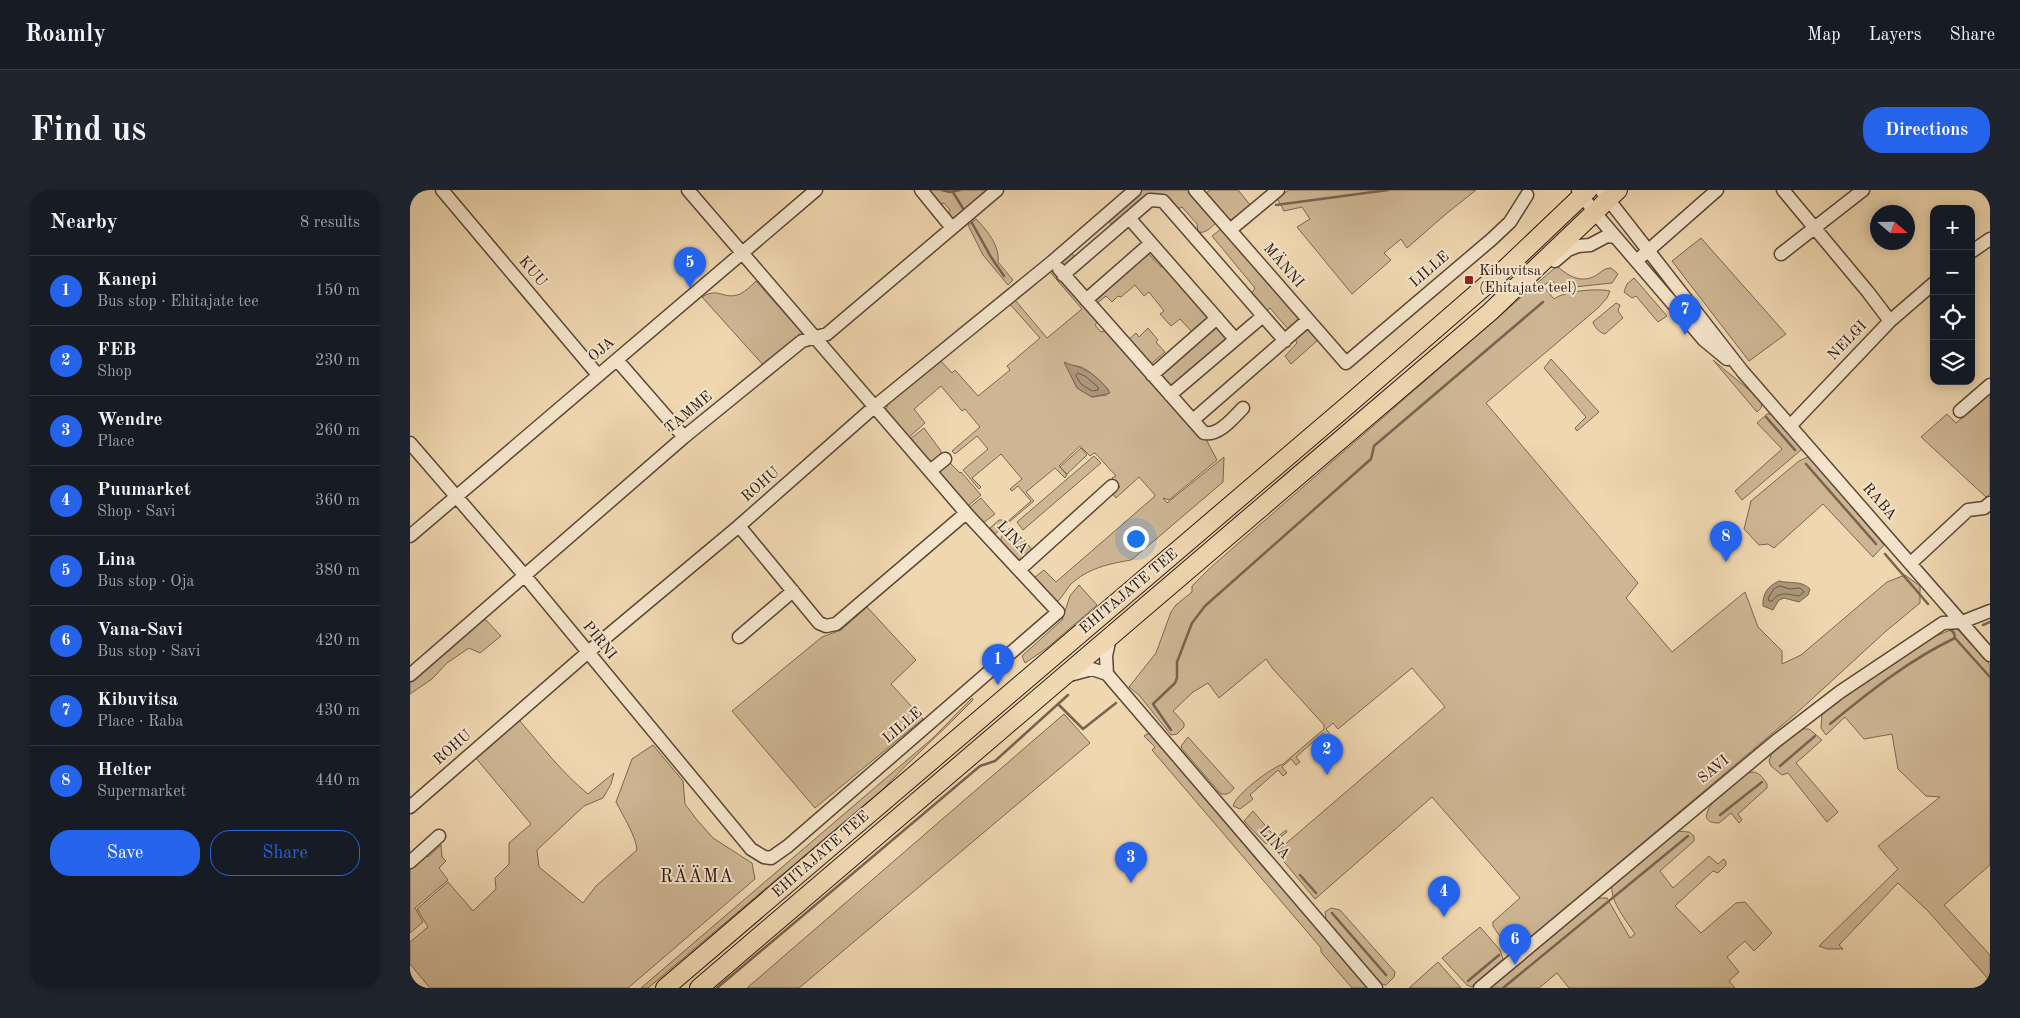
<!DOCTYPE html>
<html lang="en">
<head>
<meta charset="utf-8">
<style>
  :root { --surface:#171b24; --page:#20242c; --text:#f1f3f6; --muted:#9ea1a6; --line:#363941; --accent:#2563eb }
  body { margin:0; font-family:"Old Standard TT",serif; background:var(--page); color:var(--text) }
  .controls { position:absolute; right:15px; top:15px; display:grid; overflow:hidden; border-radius:10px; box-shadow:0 2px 12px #0003 }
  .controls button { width:45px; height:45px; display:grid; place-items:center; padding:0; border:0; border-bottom:1px solid var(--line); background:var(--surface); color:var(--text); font:25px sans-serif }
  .compass { position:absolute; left:1460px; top:15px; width:45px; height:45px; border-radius:50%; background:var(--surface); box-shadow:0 2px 12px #0003; rotate:110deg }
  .you { position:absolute; left:725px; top:348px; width:18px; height:18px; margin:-12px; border:4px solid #fff; border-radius:50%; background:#1a73e8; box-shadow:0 0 0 8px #1a73e833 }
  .badge { display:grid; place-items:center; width:32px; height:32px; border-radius:50%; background:var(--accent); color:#fff; font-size:16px; font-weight:700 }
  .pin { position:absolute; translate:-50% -41px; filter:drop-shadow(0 1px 2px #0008) }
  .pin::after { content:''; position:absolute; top:26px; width:18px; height:15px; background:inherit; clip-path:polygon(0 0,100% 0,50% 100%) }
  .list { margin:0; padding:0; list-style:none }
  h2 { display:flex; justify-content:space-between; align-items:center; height:65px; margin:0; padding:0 20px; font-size:21px }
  h2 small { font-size:16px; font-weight:400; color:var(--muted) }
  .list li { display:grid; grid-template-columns:32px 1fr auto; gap:15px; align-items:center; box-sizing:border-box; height:70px; padding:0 20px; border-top:1px solid var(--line) }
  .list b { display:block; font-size:19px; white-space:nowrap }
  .list p { margin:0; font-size:16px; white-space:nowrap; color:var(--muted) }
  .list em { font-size:16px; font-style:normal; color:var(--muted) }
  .actions { display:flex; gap:10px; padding:15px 20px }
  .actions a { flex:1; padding:11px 0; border:1px solid var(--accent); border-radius:20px; text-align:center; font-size:18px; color:var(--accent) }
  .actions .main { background:var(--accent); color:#fff }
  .icon { flex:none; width:28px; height:28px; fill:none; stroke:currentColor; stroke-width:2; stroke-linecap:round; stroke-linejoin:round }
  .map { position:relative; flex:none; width:1580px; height:798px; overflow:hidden; border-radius:20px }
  header { display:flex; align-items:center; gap:30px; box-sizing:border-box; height:70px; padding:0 25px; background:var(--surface); border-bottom:1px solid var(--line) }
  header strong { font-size:24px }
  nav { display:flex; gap:28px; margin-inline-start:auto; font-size:18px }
  .intro { display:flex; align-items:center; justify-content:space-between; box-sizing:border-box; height:120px; padding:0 30px }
  h1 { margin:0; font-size:35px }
  .button { padding:12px 22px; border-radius:20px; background:var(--accent); color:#fff; font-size:18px; font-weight:700 }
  main { display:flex; gap:30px; padding:0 30px }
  aside { flex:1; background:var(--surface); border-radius:20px; box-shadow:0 2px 12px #0003 }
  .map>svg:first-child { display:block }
  .green { fill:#ceb694; stroke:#7c6651; fill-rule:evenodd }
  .water { fill:#ac9679; stroke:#78634e }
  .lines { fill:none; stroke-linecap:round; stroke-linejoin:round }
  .shore { stroke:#6c5644; stroke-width:1 }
  .stream { stroke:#78634e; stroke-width:2.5 }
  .minor-casing { stroke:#5c4736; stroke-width:15 }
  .highway-casing { stroke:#2b170e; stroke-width:20 }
  .minor { stroke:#f5e5cc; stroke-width:12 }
  .highway { stroke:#efd7b0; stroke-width:18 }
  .poi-dot { fill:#8f2418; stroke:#f5e5cc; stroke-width:2 }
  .labels { text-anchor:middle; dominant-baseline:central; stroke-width:4; stroke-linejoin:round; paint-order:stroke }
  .street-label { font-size:15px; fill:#2b170e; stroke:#f5e5cc }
  .poi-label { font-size:15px; fill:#2b170e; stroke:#f5e5cc; text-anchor:start }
  .quarter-label { font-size:18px; letter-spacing:1px; fill:#2b170e; stroke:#f5e5cc }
</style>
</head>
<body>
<header>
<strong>Roamly</strong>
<nav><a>Map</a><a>Layers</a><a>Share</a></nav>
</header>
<div class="intro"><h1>Find us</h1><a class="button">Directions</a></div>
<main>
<aside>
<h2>Nearby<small>8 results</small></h2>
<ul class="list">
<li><span class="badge">1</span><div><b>Kanepi</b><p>Bus stop · Ehitajate tee</p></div><em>150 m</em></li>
<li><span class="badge">2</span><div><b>FEB</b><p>Shop</p></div><em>230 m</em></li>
<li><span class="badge">3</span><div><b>Wendre</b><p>Place</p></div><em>260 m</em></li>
<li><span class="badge">4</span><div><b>Puumarket</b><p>Shop · Savi</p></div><em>360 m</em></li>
<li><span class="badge">5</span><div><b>Lina</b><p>Bus stop · Oja</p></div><em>380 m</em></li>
<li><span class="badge">6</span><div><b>Vana-Savi</b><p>Bus stop · Savi</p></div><em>420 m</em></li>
<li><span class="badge">7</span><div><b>Kibuvitsa</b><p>Place · Raba</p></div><em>430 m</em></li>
<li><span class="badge">8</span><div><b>Helter</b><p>Supermarket</p></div><em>440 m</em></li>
</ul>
<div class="actions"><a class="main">Save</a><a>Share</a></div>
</aside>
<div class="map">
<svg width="1580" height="798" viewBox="0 0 1580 798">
  <rect width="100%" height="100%" fill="#efd7b0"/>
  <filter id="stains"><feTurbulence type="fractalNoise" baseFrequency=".004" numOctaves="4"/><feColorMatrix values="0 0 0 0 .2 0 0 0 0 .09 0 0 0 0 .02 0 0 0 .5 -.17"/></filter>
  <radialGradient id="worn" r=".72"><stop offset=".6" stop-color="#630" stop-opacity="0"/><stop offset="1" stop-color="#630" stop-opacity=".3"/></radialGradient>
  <path class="green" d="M515,0h69l-40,34 -7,-8 3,-6 -6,-7 -6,2z
    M730,0h52l24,33c-5,4 -10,11 -18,9l-1,-8 -15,-17 -4,2 -18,-12 -48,28 -3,-4 -37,32 3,5 -7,9 -7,-2 -1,-4z
    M800,0h28l13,16 -19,16 -26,-29z
    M879,0h187l-30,24 -39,34 -6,-9 -17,14 7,7 -39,34 -55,-67 13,-8 -8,-12 -18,4 -7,-13z
    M566,29c11,11 24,27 22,43l15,18 -5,5 -25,-30 -15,-30z
    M812,38l78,89 -1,4 -10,9 -19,-22 -6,5 -13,-18 4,-7 -43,-52z
    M1291,48l85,96 -37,27 -77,-100z
    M738,63l13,14 4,-4 45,52 -15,20 -15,-16 -9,7 -11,-12 4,-3 -15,-19 -5,4 -9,-11 -14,12 -3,-1 -6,6 -6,-6 -10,8 -4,-2z
    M641,76l47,55 -3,4 6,7 4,-1 72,75 6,13 10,12 14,10 10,19 -48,40 -6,-2 4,5 57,-46 -1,25 -88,75 -4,3c-23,4 -43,8 -61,25 -4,5 -7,11 -12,16l-5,-1 -17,-20 -1,-3 9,-7 12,12 98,-85 1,-2 -16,-18 -23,21 -4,-5 8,-6 -8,-9 4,-2 -20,-22 -2,-1 -4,3 -10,-10 -21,20 8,9 -2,3 -10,-10 -29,24 8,9 -39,33 -5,-6 9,-8h4l3,3 25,-22 -13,-15 -6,5 -2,-2 12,-10 -21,-25 -29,24 9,9 -2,2 -16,-19 25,-21 -11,-13 -22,18 -3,-3 28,-24 -15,-18 -3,2 -21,-25 -27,23 11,14 -17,15 -23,-25 3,-10 51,-44 13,14 3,-3 23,26 32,-26 -3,-4 33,-28 -32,-36 7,-2 32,38 35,-29 -32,-37zM655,173c6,4 10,2 16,4 10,4 19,15 27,22l-1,6 -15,2 -15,-9z
    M1147,76c10,9 22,17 36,11 7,-3 10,-9 18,-9l7,6 -6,9 -47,5 -8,-3 -6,-5 -8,6 11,13c10,-8 43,-11 56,-8l-3,7 -9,10 -112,95 152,180 -12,15 46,54 73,-60 13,35 24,24v13l19,-9 86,-73 18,-7 15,11v17l-35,29 -85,78 -256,216 -24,20 -6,3 -9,-5 -12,-18v-4l27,-24 -88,-101 -117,102 -39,-47 169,-145 -33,-39 -74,61 -5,-6 -7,6 5,6 -3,3 -5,-5 -27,24 4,5 -4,3 -5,-6 -9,8 5,6 -4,3 -5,-6 -28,25 3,4 -13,10 -7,-3c3,-12 38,-38 50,-42l41,-35v-4l-51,-56 -7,-10 -47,39 -11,-15 -15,9 -20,19 11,12v4l-7,7 -6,1 -32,-40 -10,-8 27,-34 15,-41 5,-7 16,-13v-6l18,-18z
    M1224,88l1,1 32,37 -9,6 -22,-26 -4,2 -8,-6 3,-8z
    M346,91l47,53 -38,33 -63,-70c16,-10 21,2 35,-2 6,-1 14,-9 19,-14z
    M1206,113l4,2 -2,6 5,7 -18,16c-5,-1 -11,-7 -12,-12z
    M807,135l12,14 -57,48 -10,-8v-6z
    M738,138l10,12 -2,2 9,10 -14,12 -24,-23 9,-8 3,4z
    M898,139l10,11 -27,24 -6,-8 12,-13 -2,-5z
    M1141,169l48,53 -22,19 -2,-3 11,-11 -42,-49z
    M1303,170l47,39 2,4 -1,5 -4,4z
    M1580,204v100l-4,3 -65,-60 26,-23 9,9z
    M1357,224h4l30,33v3l-59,50 -7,-9 47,-42 -25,-26z
    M514,238l17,23v4l-11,8 -21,-23z
    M671,258l6,7 -20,19 -7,-7z
    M684,266l7,7 -78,67 -6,-8z
    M1398,267l8,8 68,80 -11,12 -50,-53 -49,44 -6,-4 -9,1 -15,-16 7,-28 48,-40z
    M538,271l12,12 1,-1 20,23 -13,11 -30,-34z
    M571,308l14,16 -12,9 -14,-15z
    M602,336l23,27 -14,11 -20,-21c-2,-8 6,-12 11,-17z
    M669,395l18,20 -50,43 -22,15 -3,-7 40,-36 8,-24z
    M457,417l49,53 -25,24 32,35 -108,89 -83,-97 90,-74 19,-7z
    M72,430h4l15,16 -21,17 -11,-5 -22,15 -15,16 -22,15v-14z
    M1547,439l33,36v200l-46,40 46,50v26l-62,-70 -30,-28 -59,62 4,4h-16l-8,-3 79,-77 -20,-23 62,-49 -14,-1 -28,-27 -6,-35 -28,5 -19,-22 -19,18 -5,-7 1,-13c22,-20 110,-85 135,-86z
    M562,508l1,2c-30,31 -62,59 -91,90l-234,198h-7l293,-251z
    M654,524l26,29 -291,245h-52z
    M109,530c22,25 43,53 69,74l26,-21 -3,11 -8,14 -19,8 -47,44 2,17 44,36 13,-17 41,-36c-1,-14 -14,-34 -21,-48l16,-43 21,-14 30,36 2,23 12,16 16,18 39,25 3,16 -127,109h-198l-20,-24v-22l18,-15 -11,-18 31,-27 25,29 23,-22 -1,-11 14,-14v-21l22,-19 -56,-67z
    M1390,539h9l13,11 -26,23 42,49 -11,10 -39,-49 -6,2 -11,-9 -2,-5 4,-11z
    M737,544h4l219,254h-18l-31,-36v-4l-169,-198 3,-3 -11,-11z
    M778,547l46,51c-4,5 -6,7 -13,6l-39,-45 -1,-3z
    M1343,582c7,1 10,6 14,12v4l-29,26 4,6 -3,3 -8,-10 -12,10c-36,0 16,-44 25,-49 3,-1 6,-1 9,-2z
    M843,621l23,27 10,-8 1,2 -13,10 -8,2 -22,-23z
    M1267,641l12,1 5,4v5l-34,30 13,17 36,-32 9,8 6,-5 2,3v3l-8,8 -5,-2 -38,35 26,27 35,-30 9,-1 27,31 -18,18 -9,-10 -18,16 12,15 -10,9 6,7h-166l-12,-15 -18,15h-49l108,-90h9l23,40 5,-4c-8,-13 -25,-32 -23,-48z
    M31,655l1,12 4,4 -7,7 9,12 -33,28 8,14 -13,11v-68l14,-11 4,3z
    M921,718l9,2 55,62 -1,5 -8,8 -5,-1 -55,-65 -1,-7z
    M1070,737l20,23 3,9 -32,28 -4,-2 -25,-27z
    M1028,772l23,26h-52z"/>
  <path class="water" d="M654,172c7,4 13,3 19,7 10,4 22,15 27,24l-18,4 -15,-9z
    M1369,391c12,3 22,-1 31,8l-2,6 -9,7 -15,-4 -5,2 -6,10 -10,-4c-1,-12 5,-20 16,-25z"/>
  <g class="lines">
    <path class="shore" d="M668,183l7,3 13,11v3l-6,1 -11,-7 -5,-8z
      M1370,396l10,3 10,-1 4,4 -5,4c-12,-2 -20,-5 -27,5h-3l-1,-3 6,-9z"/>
    <path class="stream" d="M532,0l8,2 10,-2
      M543,2l11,18
      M866,15l112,-15
      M562,33l19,34 13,19
      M1356,227l29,33
      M1396,274l70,80
      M1475,364l43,50
      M1573,435l7,-3
      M1541,440l3,3 1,5 35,39
      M648,514l25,25 33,-26
      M1420,534c39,-32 79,-64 125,-86
      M761,540l-18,-26 22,-21 2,-5v-16l15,-39 13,-17 166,-147 3,-13 169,-144
      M1370,576l35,-30
      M1310,625l42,-33
      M890,685l16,18
      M922,723l54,62
      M1058,791l31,-26
      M307,798l263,-222 15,-5 73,-66
      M1093,798l185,-152"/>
    <defs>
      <path id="minor" d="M32,0l156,185
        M511,0l31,38
        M785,0l151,173 146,-124 18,-17 17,-27
        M1168,0l17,23 109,127 23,19
        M1191,0l142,182 247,283
        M1373,0l85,102 22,29
        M719,28l106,121
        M820,40l48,-40
        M1561,62l19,-13
        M1371,64l82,-64
        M1232,66l75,-66
        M1145,71l13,-11 10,-4 12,-1 17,-9 8,1
        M649,79l145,164c15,3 29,-15 39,-25
        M653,85l87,-75 13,1 122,140
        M676,110l65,-57
        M207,170l67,77
        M742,185l65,-57
        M760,205l93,-79
        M1550,221l30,-26
        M783,230l115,-100
        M1380,236l100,-105 44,-38
        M0,253l115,133 226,273 13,8 7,1 17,-12 270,-234 -92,-99 -278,-323
        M520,281l15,-12
        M329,336l80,97 7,3 10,-2 130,-111
        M0,346l406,-346
        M1501,373l57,-53 16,-2 6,-5
        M609,380l93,-84
        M329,447l54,-46
        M697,484l269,314
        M0,485l274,-238 118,-96 25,-7 170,-144
        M656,486l26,-7 15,5 -1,-18 4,-19
        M0,617l177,-154 152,-127 135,-119 178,-145 83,-72
        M0,672l29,-26
        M1070,798l296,-247 64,-49 103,-69 19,-1 28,-11"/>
      <path id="highway" d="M255,798l683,-583 158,-137 82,-78
        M289,798l791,-676 128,-122"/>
    </defs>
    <use href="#minor" class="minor-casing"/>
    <use href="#highway" class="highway-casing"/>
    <use href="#minor" class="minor"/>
    <use href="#highway" class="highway"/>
  </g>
  <rect class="poi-dot" x="1054" y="85" width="10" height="10" rx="2.5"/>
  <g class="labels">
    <g class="street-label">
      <text transform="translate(873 76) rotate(49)">MÄNNI</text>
      <text transform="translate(1020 80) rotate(-41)">LILLE</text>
      <text transform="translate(122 82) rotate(50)">KUU</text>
      <text transform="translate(1438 151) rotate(-46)">NELGI</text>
      <text transform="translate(192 160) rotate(-40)">OJA</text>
      <text transform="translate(279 223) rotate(-40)">TAMME</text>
      <text transform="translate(351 295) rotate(-41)">ROHU</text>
      <text transform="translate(1469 312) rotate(49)">RABA</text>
      <text transform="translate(602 348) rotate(47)">LINA</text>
      <text transform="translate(719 402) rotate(-40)">EHITAJATE TEE</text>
      <text transform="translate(189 451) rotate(51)">PIRNI</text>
      <text transform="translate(493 536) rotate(-41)">LILLE</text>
      <text transform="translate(43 558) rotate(-41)">ROHU</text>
      <text transform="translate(1304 580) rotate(-39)">SAVI</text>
      <text transform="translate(864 653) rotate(49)">LINA</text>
      <text transform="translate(411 665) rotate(-41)">EHITAJATE TEE</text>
    </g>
    <g class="poi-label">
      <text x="1069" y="81">Kibuvitsa<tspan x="1069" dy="17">(Ehitajate teel)</tspan></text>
    </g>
    <g class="quarter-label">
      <text x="287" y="687">RÄÄMA</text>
    </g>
  </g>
  <rect width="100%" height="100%" filter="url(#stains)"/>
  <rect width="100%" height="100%" fill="url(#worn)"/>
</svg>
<div class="controls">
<button>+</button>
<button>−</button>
<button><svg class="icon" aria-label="locate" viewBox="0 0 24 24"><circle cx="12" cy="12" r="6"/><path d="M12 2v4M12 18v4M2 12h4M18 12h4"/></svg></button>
<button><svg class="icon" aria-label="layers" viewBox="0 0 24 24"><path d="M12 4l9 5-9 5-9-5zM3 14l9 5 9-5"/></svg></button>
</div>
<svg class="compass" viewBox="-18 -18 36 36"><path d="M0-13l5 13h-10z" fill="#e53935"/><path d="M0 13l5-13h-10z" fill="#9ea1a6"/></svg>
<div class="you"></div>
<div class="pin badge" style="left:588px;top:495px">1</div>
<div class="pin badge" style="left:917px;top:585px">2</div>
<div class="pin badge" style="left:721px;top:693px">3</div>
<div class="pin badge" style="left:1034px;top:727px">4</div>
<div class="pin badge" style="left:280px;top:98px">5</div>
<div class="pin badge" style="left:1105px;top:775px">6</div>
<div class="pin badge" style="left:1275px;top:145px">7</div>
<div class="pin badge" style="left:1316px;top:372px">8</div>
</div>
</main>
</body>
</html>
